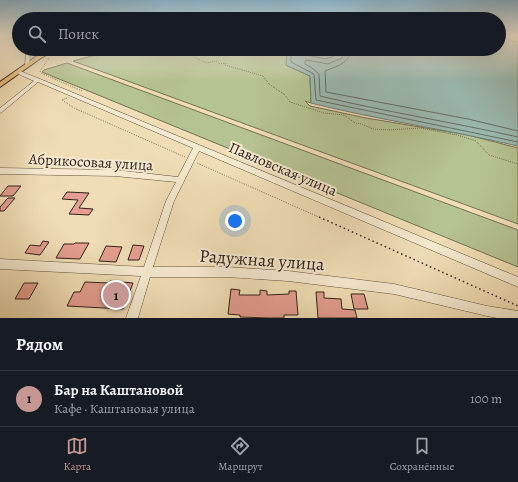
<!DOCTYPE html>
<html lang="ru">
<head>
<meta charset="utf-8">
<style>
  :root { --surface:#171b24; --page:#20242c; --text:#f1f3f6; --muted:#9ea1a6; --line:#363941; --accent:#c59692 }
  body { margin:0; font-family:Alegreya,serif; background:var(--page); color:var(--text) }
  .you { position:absolute; left:235px; top:221px; width:14px; height:14px; margin:-10px; border:3px solid #fff; border-radius:50%; background:#1a73e8; box-shadow:0 0 0 6px #1a73e833 }
  .badge { display:grid; place-items:center; width:26px; height:26px; border-radius:50%; background:var(--accent); color:#111; font-size:13px; font-weight:700 }
  .pin { position:absolute; translate:-50% -50%; border:2px solid #fff; box-shadow:0 1px 4px #0006 }
  .list { margin:0; padding:0; list-style:none }
  h2 { display:flex; justify-content:space-between; align-items:center; height:52px; margin:0; padding:0 16px; font-size:17px }
  h2 small { font-size:13px; font-weight:400; color:var(--muted) }
  .list li { display:grid; grid-template-columns:26px 1fr auto; gap:12px; align-items:center; box-sizing:border-box; height:56px; padding:0 16px; border-top:1px solid var(--line) }
  .list b { display:block; font-size:15px; white-space:nowrap }
  .list p { margin:0; font-size:13px; white-space:nowrap; color:var(--muted) }
  .list em { font-size:13px; font-style:normal; color:var(--muted) }
  .icon { flex:none; width:22px; height:22px; fill:none; stroke:currentColor; stroke-width:2; stroke-linecap:round; stroke-linejoin:round }
  .map { position:relative; flex:none; width:518px; height:318px; overflow:hidden }
  .search { position:absolute; background:var(--surface); box-shadow:0 4px 16px #0002; left:12px; right:12px; top:12px; height:44px; display:flex; align-items:center; gap:10px; box-sizing:border-box; padding:0 14px; border-radius:22px; color:var(--muted); font-size:15px }
  .sheet { height:108px; background:var(--surface) }
  nav { display:flex; justify-content:space-around; align-items:center; box-sizing:border-box; height:56px; border-top:1px solid var(--line); background:var(--surface); font-size:11px; color:var(--muted) }
  nav a { display:grid; justify-items:center; gap:2px }
  nav .on { color:var(--accent) }
  .map>svg:first-child { display:block }
  .green { fill:#b5c291; stroke:#747256 }
  .water { fill:#9bbbb2; stroke:#717d75 }
  .lines { fill:none; stroke-linecap:round; stroke-linejoin:round }
  .shore { stroke:#666e66; stroke-width:1 }
  .building { fill:#e59e91; stroke:#32211a }
  .minor-casing { stroke:#625041; stroke-width:1 }
  .major-casing { stroke:#32211a; stroke-width:2 }
  .path-far1 { stroke:#32211a; stroke-width:1; stroke-dasharray:0.5 1.5; stroke-linecap:butt }
  .path { stroke:#32211a; stroke-width:1.5; stroke-dasharray:1.5 3; stroke-linecap:butt }
  .minor { fill:#f5e9cf; fill-rule:evenodd }
  .major { fill:#e8be7a; fill-rule:evenodd }
  .labels { text-anchor:middle; dominant-baseline:central; stroke-width:4; stroke-linejoin:round; paint-order:stroke }
  .street-label { font-size:15px; fill:#32211a; stroke:#f5e9cf }
  .near-street-label { font-size:18px; fill:#32211a; stroke:#f5e9cf }
</style>
</head>
<body>
<div class="map">
<svg width="518" height="318" viewBox="0 0 518 318">
  <rect width="100%" height="100%" fill="#f0ddb5"/>
  <filter id="stains"><feTurbulence type="fractalNoise" baseFrequency=".005" numOctaves="4"/><feColorMatrix values="0 0 0 0 .2 0 0 0 0 .09 0 0 0 0 .02 0 0 0 .5 -.17"/></filter>
  <radialGradient id="worn" r=".72"><stop offset=".6" stop-color="#630" stop-opacity="0"/><stop offset="1" stop-color="#630" stop-opacity=".3"/></radialGradient>
  <path class="green" d="M118,49h223l-15,6 -19,-4 -21,14 24,11 1,27 -6,-2 5,5 56,12 102,17 50,13v76l-445,-163z
    M67,63l451,167v37l-476,-195 2,-2z"/>
  <path class="water" d="M499,37l19,5v104c-69,-16 -139,-26 -207,-43l-1,-27 -24,-11 1,-16 39,6 15,-6h125l17,2 -2,-2h18z"/>
  <g class="lines">
    <path class="shore" d="M291,49v13l23,12 2,26 202,42
      M303,49l3,6 20,4 13,-5 2,-5
      M346,49l-4,9 -14,6 -21,-4 -2,1v3l7,4 7,6 1,22c66,16 132,26 198,41
      M352,49c-3,15 -15,17 -27,22l1,21 142,27 50,12"/>
  </g>
  <path class="building" d="M8,186h13l-8,10h-13z
    M67,192l22,1 -10,15 14,1 -4,6 -20,-1 9,-14 -16,-1z
    M8,198h7l-11,13h-4v-4z
    M43,241l6,1 -9,13 -15,-2 5,-8 10,1z
    M75,243h14l-9,16 -24,-1 8,-14h10z
    M133,245l11,1 -5,14h-11z
    M106,246l16,1 -6,15 -17,-1z
    M110,281l23,2 -10,26 -56,-3 7,-14h6l5,-10 24,1z
    M24,283h14l-9,16h-14z
    M231,289l9,1 -1,5h21v-5l7,1v4l22,-1v-3h7l2,24h-14v3h-16l-28,-1v-2l-12,-1z
    M316,292h8v6l17,1 1,10 13,1 2,8h-39z
    M351,294h13l4,15h-14z"/>
  <g class="lines">
    <defs>
      <path id="minor" d="M15,35h4v3z
        M27,49h4l-2,16 -2,1 -2,-1z
        M16,71h4l20,8 478,198v10l-319,-136 -25,50 -21,66h74l61,4 106,13 93,22 31,5v7h-21l-10,-2 -93,-22 -106,-13 -61,-4h-77l-12,41h-12l15,-42 -141,-7v-10l144,8 22,-66 10,-19 -61,-6 -115,-2v-6l115,2 63,7 15,-29 -155,-66 -36,30 -2,1v-5l34,-27 -18,-8z"/>
      <path id="major" d="M51,49h6l-16,9 -41,29v-5l37,-26z"/>
    </defs>
    <use href="#minor" class="minor-casing"/>
    <use href="#major" class="major-casing"/>
    <path class="path-far1" d="M510,35l8,2
      M176,49l5,1 25,13 10,-2 4,3 5,-1v2l38,11 6,8 16,11 5,7 34,11 20,2 11,8 7,1 11,5 15,1 32,-2 37,7 19,6 13,14 29,9
      M60,51l4,-2
      M49,58l-9,13 1,2 41,18
      M67,98l-5,2 12,8 111,49
      M197,163l124,55"/>
    <path class="path" d="M319,217l199,89"/>
    <use href="#minor" class="minor"/>
    <use href="#major" class="major"/>
  </g>
  <linearGradient id="sky" x2="0" y2="1"><stop stop-color="#89b7d2"/><stop offset="0.44" stop-color="#f8f0de"/><stop offset="1" stop-color="#f8f0de" stop-opacity="0"/></linearGradient>
  <rect width="518" height="80" fill="url(#sky)"/>
  <g class="labels">
    <g class="street-label">
      <text transform="translate(91 162) rotate(3)">Абрикосовая улица</text>
      <text transform="translate(283 169) rotate(23)">Павловская улица</text>
    </g>
    <g class="near-street-label">
      <text transform="translate(262 260) rotate(4)">Радужная улица</text>
    </g>
  </g>
  <rect width="100%" height="100%" filter="url(#stains)"/>
  <rect width="100%" height="100%" fill="url(#worn)"/>
</svg>
<div class="you"></div>
<div class="pin badge" style="left:116px;top:295px">1</div>
<div class="search"><svg class="icon" aria-label="search" viewBox="0 0 24 24"><circle cx="10" cy="10" r="6"/><path d="M15 15l6 6"/></svg>Поиск</div>
</div>
<section class="sheet">
<h2>Рядом<small></small></h2>
<ul class="list">
<li><span class="badge">1</span><div><b>Бар на Каштановой</b><p>Кафе · Каштановая улица</p></div><em>100 m</em></li>
</ul>
</section>
<nav>
<a class="on"><svg class="icon" aria-label="map" viewBox="0 0 24 24"><path d="M3 6l6-2 6 2 6-2v14l-6 2-6-2-6 2zM9 4v14M15 6v14"/></svg>Карта</a>
<a><svg class="icon" aria-label="directions" viewBox="0 0 24 24"><path d="M12 3l9 9-9 9-9-9zM9 14v-3h6M13 9l2 2-2 2"/></svg>Маршрут</a>
<a><svg class="icon" aria-label="saved" viewBox="0 0 24 24"><path d="M7 4h10v16l-5-4-5 4z"/></svg>Сохранённые</a>
</nav>
</body>
</html>
